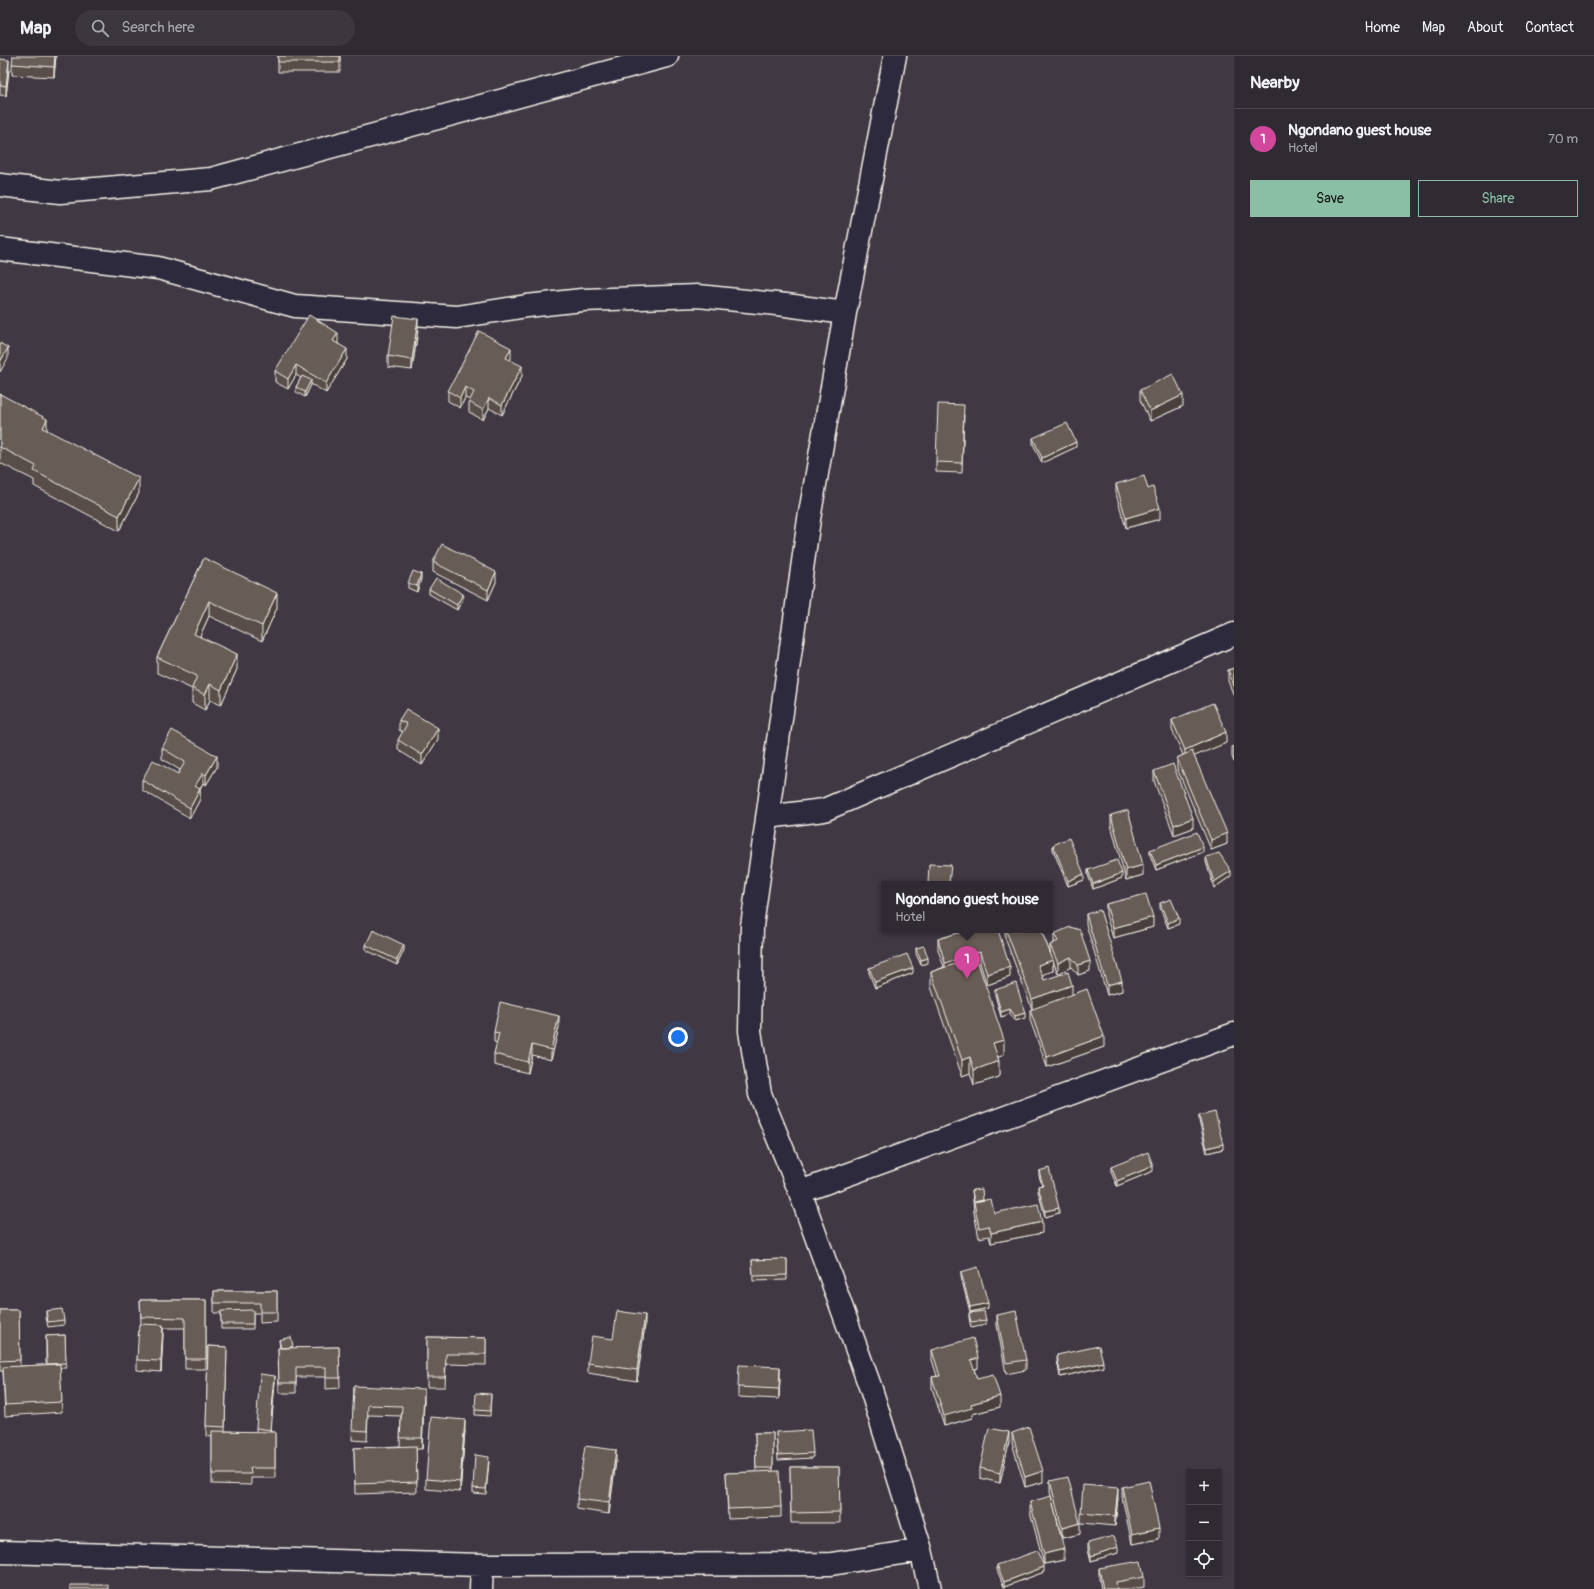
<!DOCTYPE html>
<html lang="en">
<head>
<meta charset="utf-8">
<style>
  :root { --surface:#302b33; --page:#3c373f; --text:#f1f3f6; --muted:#a8a7ac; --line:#4b474e; --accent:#8abfa5 }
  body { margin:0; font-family:Pangolin,sans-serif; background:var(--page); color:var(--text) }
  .controls { position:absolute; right:12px; bottom:12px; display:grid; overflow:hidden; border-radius:0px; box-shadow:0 1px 3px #0004 }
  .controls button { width:36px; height:36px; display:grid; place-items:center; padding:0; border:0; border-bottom:1px solid var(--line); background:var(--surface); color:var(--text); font:20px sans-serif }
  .you { position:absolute; left:678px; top:981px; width:14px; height:14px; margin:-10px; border:3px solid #fff; border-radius:50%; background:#1a73e8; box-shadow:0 0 0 6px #1a73e833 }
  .badge { display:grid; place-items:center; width:26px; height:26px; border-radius:50%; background:var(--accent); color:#fff; font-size:13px; font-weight:700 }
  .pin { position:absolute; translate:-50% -33px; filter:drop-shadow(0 1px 2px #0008) }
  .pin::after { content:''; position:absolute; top:21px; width:14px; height:12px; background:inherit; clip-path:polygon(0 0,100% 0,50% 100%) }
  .popup { position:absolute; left:881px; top:825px; width:172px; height:52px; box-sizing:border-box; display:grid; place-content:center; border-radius:0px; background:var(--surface); filter:drop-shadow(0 1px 3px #0005); font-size:13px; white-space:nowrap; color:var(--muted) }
  .popup b { font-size:15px; color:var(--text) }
  .popup::after { content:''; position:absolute; left:50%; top:100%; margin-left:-8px; border:8px solid transparent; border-top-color:var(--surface) }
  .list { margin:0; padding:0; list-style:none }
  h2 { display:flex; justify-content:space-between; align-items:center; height:52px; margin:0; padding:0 16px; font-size:17px }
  h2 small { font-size:13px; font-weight:400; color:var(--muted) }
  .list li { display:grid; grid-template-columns:26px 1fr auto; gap:12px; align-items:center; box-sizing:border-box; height:60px; padding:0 16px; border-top:1px solid var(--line) }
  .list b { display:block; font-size:15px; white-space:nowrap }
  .list p { margin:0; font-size:13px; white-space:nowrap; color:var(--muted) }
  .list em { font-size:13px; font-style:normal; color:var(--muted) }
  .actions { display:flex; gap:8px; padding:12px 16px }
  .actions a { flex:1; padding:9px 0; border:1px solid var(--accent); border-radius:0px; text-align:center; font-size:14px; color:var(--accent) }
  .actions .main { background:var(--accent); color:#111 }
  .icon { flex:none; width:22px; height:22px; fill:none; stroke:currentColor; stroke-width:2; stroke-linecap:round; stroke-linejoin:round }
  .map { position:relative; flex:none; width:1234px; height:1533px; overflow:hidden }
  header { display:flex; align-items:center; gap:24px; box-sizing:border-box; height:56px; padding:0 20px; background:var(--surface); border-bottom:1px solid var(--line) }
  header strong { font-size:19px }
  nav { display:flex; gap:22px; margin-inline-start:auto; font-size:14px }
  .search { width:280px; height:36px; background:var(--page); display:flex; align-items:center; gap:10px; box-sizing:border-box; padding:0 14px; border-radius:22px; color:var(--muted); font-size:15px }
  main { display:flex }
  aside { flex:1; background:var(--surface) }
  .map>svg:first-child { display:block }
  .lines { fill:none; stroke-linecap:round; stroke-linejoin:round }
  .minor-casing { stroke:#f4f1e8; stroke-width:25 }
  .highway-casing { stroke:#f4f1e8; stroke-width:25 }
  .minor { stroke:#2f2a3d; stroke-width:22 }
  .highway { stroke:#2f2a3d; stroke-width:22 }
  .wall { fill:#594e4a; stroke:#f4f1e8 }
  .shaded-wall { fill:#48403c; stroke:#f4f1e8 }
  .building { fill:#675b56; stroke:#f4f1e8 }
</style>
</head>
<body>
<header>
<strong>Map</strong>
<div class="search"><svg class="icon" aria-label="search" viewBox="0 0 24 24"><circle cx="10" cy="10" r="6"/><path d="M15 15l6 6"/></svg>Search here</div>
<nav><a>Home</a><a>Map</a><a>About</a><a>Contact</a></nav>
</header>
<main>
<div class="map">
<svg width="1234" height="1533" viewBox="0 0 1234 1533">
  <rect width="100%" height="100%" fill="#403944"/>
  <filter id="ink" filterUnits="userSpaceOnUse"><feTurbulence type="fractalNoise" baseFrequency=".025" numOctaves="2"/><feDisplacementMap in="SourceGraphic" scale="8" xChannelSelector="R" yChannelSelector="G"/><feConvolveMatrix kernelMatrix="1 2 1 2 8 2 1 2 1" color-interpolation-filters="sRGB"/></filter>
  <g filter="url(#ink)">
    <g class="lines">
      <defs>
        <path id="minor" d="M895,0l-50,257 -36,206 -57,407 -2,105 10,63 40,98 71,197 50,161 9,39
          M0,193l158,19 137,38 88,6 74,5 70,-11 55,-6 116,-4 88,9 59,8
          M767,761l57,-7 410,-176
          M800,1136l434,-158
          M0,1496l482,13 349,-1 90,-14
          M481,1533l1,-24"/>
        <path id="highway" d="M0,129l60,7 151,-13 456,-123"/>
      </defs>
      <use href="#minor" class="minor-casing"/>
      <use href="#highway" class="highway-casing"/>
      <use href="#minor" class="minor"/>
      <use href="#highway" class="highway"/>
    </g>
    <path class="wall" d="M56,0l-2,21 -42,-2v-11z
      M278,0h62v16h-62z
      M0,3l9,11 -3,26 -6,-1z
      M418,274l-6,40 -24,-3v-11z
      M338,287l9,16 -21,34 -15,-9v1l-6,12 -9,-5v-5l5,-9 -5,-3 -8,14 -13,-7v-11z
      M511,302l-1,2 12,16 -20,39 -13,-7 -6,12 -14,-8v-10l1,-2 -5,-2 -5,10 -12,-7v-10z
      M1140,334l43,16 -33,15 -10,-21z
      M0,338l47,36 92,63 -20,38 -85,-45v-6l-34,-17z
      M964,359l-2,58 -26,-1v-10z
      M1033,382l43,9 -34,16 -9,-19z
      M1116,428l32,5 12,30 -34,9 -10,-34z
      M204,502l73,50 -15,33 -53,-25 -9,20 37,33 -16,36 -11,-5 -5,10 -13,-7v-14l-35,-16v-16z
      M433,506l63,20 -8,18 -55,-28z
      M421,523l-4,13 -9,-4v-5z
      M429,533l34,10 -6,11 -28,-16z
      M1234,612v28l-6,-15v-11z
      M399,664l39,19 -16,26 -24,-15v-10l5,-8 -4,-2z
      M1172,664l54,23 -32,13 33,88 -16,6 -34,-82v-10l6,-3 -11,-25z
      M1234,690v16l-2,-5v-10z
      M162,692l55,19 -11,18 -3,-2 -3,6v10l-10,19 -48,-28v-10l36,-6 2,-4 -18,-11z
      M1154,715l39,57 -19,7 -20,-54z
      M1111,759l32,60 -17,5 -15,-55z
      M1053,789l31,35 -16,6 -15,-36z
      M1150,794l53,2 -47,18 -6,-15z
      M1206,801l25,19 -17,12 -8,-26z
      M1088,814l34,8 -29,11 -5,-14z
      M1160,847l19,21 -11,4 -8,-20z
      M1106,848l47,23 -40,11 -7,-23z
      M1086,858l36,77 -15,4 -21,-71z
      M968,874l42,47 -23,8 -7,-22h-2l26,92 -6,2 1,20 -25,8 -4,-12 -8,3 -31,-89v-15l13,-5 -6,-17v-11z
      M1005,874h36l9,23v-8l4,-2v-9l36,37 -12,4 -7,-8 -13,7 -5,-13v10l-11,3 2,6 28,15 32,52 -57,20 -17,-47v-10l2,-1 -27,-71z
      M366,889l38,5 -7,15 -31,-15z
      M916,892l12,15 -7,2 -5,-11z
      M869,912l44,5 -38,15 -6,-15z
      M995,934l30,28 -10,3 -5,-7 -9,3 -6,-22z
      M559,971l-8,33 -19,-5 -4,18 -34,-8v-11l3,-11 -3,-1v-10z
      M1199,1060l24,33 -16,4 -8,-32z
      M1111,1111l42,4 -36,15 -6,-14z
      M1039,1115l20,42 -14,4 -7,-26v-5l4,-1 -3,-9z
      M972,1134l11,10 11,13 48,20 -51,10 -2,-7 -10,2 -5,-25z
      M787,1203v21l-34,1 -1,-21z
      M961,1216l27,36 -18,4 -9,-35z
      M214,1235h63v31l-17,1v-10h-7v16h-32v-16h-7z
      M140,1244h66v69h-21v-41h-22l-2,44 -24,-2v-10l4,-36z
      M0,1254h19l1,56 26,-1v-29l19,-1 1,33h-6l2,44 -57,4 -2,-45h-3z
      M46,1255l18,9v5l-16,2 -2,-10z
      M969,1257l17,7v5l-15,3 -2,-10z
      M997,1259l29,45v10l-20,4 -9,-49z
      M645,1269l-8,56 -49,-8v-10z
      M427,1281l59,1v27l-40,-1 -1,23h-18z
      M279,1284l14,8 46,-1 1,41 -14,1v-12h-30v16h-17l-1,-45h2z
      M208,1290l19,1 -2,84 31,1v-4l19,-47 -4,51h4v46h-24v7l-39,-1v-47l-6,-1z
      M932,1294l46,18 -4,1 3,10 23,28 -28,7v4l-28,8 -12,-38v-11l5,-1 -5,-16z
      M1057,1299l46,12 -43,10 -3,-17z
      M780,1321l-1,22 -41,-2v-10z
      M354,1330l70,14 -2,49h-6l1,43 -62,2 -1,-46 46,-2 1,-30 -33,-1 -1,26 -15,-1z
      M491,1338l-1,22 -15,-1v-5z
      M465,1375l-5,61 -34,-3v-10z
      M776,1376l37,21v5l-35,2z
      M755,1377h18v38l8,36v10l-53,2 -2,-46 30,-1z
      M1012,1377l31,49 -18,5 -13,-44z
      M1009,1386l-9,41 -20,-5v-10z
      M616,1404l-7,54 -32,-5v-10z
      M489,1406l-3,32 -13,-1v-5z
      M790,1411h49l1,56h-49z
      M1050,1425l30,53 -18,4 -12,-46z
      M1122,1431l37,52 -27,5 -10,-47z
      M1118,1442l-3,28 -34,-3v-10z
      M1030,1446l34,58 -20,4 -14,-52z
      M1088,1487l30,10 -27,8 -3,-12z
      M997,1509l47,7 -40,15 -7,-17z
      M1099,1512l45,9v10l-11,2h-32l-2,-11z"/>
    <path class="shaded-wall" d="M55,0h1l-2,21v-10z
      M9,4v10l-3,26v-10z
      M418,263v11l-6,40v-10z
      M338,277v10l-5,8v-10z
      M8,292v10l-8,14v-10z
      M511,292v10l-5,10v-10z
      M347,293v10l-21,34v-10z
      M296,309v10l-8,14v-10z
      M522,310v10l-20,39v-10z
      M311,324v5l-6,12v-5z
      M465,331v11l-5,10v-10z
      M1183,339v11l-33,15v-10z
      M489,342v10l-6,12v-10z
      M47,363v16l-4,-7z
      M1076,386v5l-34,16v-5z
      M139,422v15l-20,38v-15z
      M1160,452v11l-34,9v-10z
      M496,516v10l-8,18v-10z
      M421,518v5l-4,13v-6z
      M277,537v15l-15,33v-15z
      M463,538v5l-6,11v-5z
      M209,545v15l-15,33v-15z
      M237,598v15l-16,36v-15z
      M210,628v16l-5,10v-15z
      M438,672v11l-16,26v-10z
      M1226,676v11l-41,17v-10z
      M217,700v11l-11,18v-10z
      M203,717v10l-8,13v-10z
      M200,733v10l-10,19v-10z
      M1193,762v10l-19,7v-10z
      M1227,777v11l-16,6v-10z
      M1203,791v5l-47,18v-5z
      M1143,809v10l-17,5v-10z
      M1231,815v5l-17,12v-6z
      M1122,817v5l-29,11v-5z
      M1084,818v6l-16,6v-5z
      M1153,861v10l-40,11v-10z
      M1179,862v6l-11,4v-5z
      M404,889v5l-7,15v-5z
      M980,896v11l-35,10v-10z
      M1071,901v10l-13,7v-11z
      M928,902v5l-7,2v-5z
      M1053,904v11l-15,5v-11z
      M1090,905v10l-12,4v-10z
      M1010,911v10l-23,8v-11z
      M913,912v5l-38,15v-6z
      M1122,925v10l-15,4v-10z
      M1072,929v11l-40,14v-11z
      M1010,953v5l-9,3v-5z
      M1025,957v5l-10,3v-5z
      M559,960v11l-8,33v-10z
      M1104,980v11l-57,20v-10z
      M1004,984v15l-11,4v-16z
      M532,989v10l-4,18v-11z
      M970,1001v16l-8,3v-16z
      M999,1005v16l-25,8v-15z
      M1223,1088v5l-16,4v-5z
      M1153,1110v5l-36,15v-5z
      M1059,1152v5l-14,4v-6z
      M1042,1166v11l-51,10v-10z
      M988,1247v5l-18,4v-5z
      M645,1259v10l-8,56v-11z
      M163,1269v11l-2,36v-11z
      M978,1302v10l-7,2v-10z
      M1103,1306v5l-43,10v-5z
      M780,1311v10l-1,22v-10z
      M275,1320v5l-5,54v-5z
      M424,1333v11l-2,49v-11z
      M1000,1340v11l-28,7v4l-28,8v-10l27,-12z
      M465,1364v11l-5,61v-10z
      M1009,1376v10l-9,41v-10z
      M616,1394v10l-7,54v-11z
      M1043,1415v11l-18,5v-10z
      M1118,1432v10l-3,28v-10z
      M1080,1467v11l-18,4v-10z
      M1159,1472v11l-27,5v-10z
      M1118,1491v6l-27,8v-5z
      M1064,1493v11l-20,4v-10z
      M1044,1511v5l-40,15v-5z"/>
    <path class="building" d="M13,0h42l-1,11 -42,-3z
      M278,0h62v6h-62z
      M0,3l9,1 -3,26 -6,-1z
      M309,259l29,18 -5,8 14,8 -21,34 -30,-18 -8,14 -13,-8z
      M394,260l24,3 -6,41 -24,-4z
      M479,275l32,17 -5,10 16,8 -20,39 -13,-7 -6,12 -14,-8 5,-10 -9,-5 -5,11 -12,-7z
      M0,287l8,5 -8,14z
      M1173,318l10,21 -33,16 -10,-21z
      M302,320l9,4 -6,12 -9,-5z
      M0,338l47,25 -4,9 96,50 -20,38 -85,-45 2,-5 -36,-19z
      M938,348l26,1 -2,58 -26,-1z
      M1067,367l9,19 -34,16 -9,-20z
      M1144,420l4,13 5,-2 7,21 -34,10 -10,-34z
      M442,488l54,28 -8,18 -55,-28z
      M204,502l73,35 -15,33 -53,-25 -15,33 43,20 -16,36 -11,-6 -5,11 -13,-7 5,-12 -40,-19z
      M413,515l8,3 -4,12 -9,-3z
      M436,522l27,16 -6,11 -28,-16z
      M1234,612v18l-6,-16z
      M1213,647l13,29 -41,18 -13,-30z
      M406,653l32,19 -16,27 -24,-15 9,-16 -8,-4z
      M172,674l45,26 -11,19 -3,-2 -8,13 5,3 -10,19 -48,-28 11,-20 25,14 7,-12 -23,-14z
      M1192,695l35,82 -16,7 -34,-82z
      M1173,708l20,54 -19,7 -20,-54z
      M1128,754l15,55 -17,5 -15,-55z
      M1197,776l6,15 -47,18 -6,-15z
      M1069,782l15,36 -16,7 -15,-36z
      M1219,797l12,18 -17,11 -8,-25z
      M1117,804l5,13 -29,11 -5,-14z
      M929,808l22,1 -2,19h-21z
      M1146,838l7,23 -40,11 -7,-24z
      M1171,843l8,19 -11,5 -8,-20z
      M1100,854l22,71 -15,4 -21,-71z
      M1070,871l10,3 10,31 -12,4 -7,-8 -13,6 -8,-18 8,-4 -4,-7z
      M373,874l31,15 -7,15 -31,-15z
      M968,874h30l12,37 -23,7 -7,-22 -35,11 -7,-24z
      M1006,874h35l12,30 -15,5 6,15 24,-8 4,13 -40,14z
      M924,890l4,12 -7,2 -5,-12z
      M907,898l6,14 -38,14 -6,-14z
      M976,901l28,83 -11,3 6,18 -25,9 -4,-13 -8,3 -31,-88z
      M1016,927l9,30 -10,3 -5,-7 -9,3 -6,-22z
      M1087,933l17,47 -57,21 -17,-47z
      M500,946l59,14 -8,34 -19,-5 -4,17 -34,-8 5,-21 -5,-1z
      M1215,1056l8,32 -16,4 -8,-32z
      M1148,1096l5,14 -36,15 -6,-14z
      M1049,1112l10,40 -14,3 -7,-25 5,-1 -4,-14z
      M982,1133l1,11 -9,2 -2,-12z
      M991,1143l3,14 44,-9 4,18 -51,11 -2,-7 -10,2 -5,-26z
      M787,1203v16l-34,1 -1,-16z
      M978,1211l10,36 -18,4 -9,-35z
      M214,1235h63v21h-17v-9h-46z
      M140,1244h66v59h-21v-41l-44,-1z
      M62,1253l2,11 -16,2 -2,-11z
      M0,1254h19l1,50 -20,1z
      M253,1254v14h-32v-13z
      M617,1255l28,4 -8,55 -49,-7 4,-27 21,3z
      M984,1255l2,9 -15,2 -2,-9z
      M1016,1255l10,49 -20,3 -9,-48z
      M139,1268l24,1 -2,36 -24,-1z
      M65,1279l1,28 -19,1 -1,-28z
      M291,1281l2,9 -7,2h-5l-2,-8z
      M427,1281l59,1v16h-40l-1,23h-18z
      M973,1282l5,20 -7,2 6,19 16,-4 7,21 -29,8 1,4 -28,8 -12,-39 8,-1 -8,-26z
      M208,1290l19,1 -2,80 -19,-1z
      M1099,1290l4,16 -43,10 -3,-17z
      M339,1291l1,31h-14v-11h-30v16h-17l-1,-35z
      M60,1308l2,38 -57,3 -2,-38z
      M739,1309l41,2 -1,22 -41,-2z
      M260,1318l15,2 -5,54 -14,-2z
      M354,1330l70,3 -2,49h-22l2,-32 -34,-1 -1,26 -15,-1z
      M476,1337l15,1 -1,17 -15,-1z
      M431,1361l34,3 -5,62 -34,-3z
      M1029,1371l14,44 -18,6 -13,-44z
      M989,1372l20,4 -9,41 -20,-5z
      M811,1374l2,23 -35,2 -2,-23z
      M212,1375l63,1v36h-25l1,6h-39z
      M755,1377h18v35h-17z
      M416,1390l1,36 -62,2 -1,-36z
      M585,1390l31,4 -7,53 -32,-4z
      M475,1399l14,2 -3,32 -13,-1z
      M790,1411h49l1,45 -49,1z
      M779,1415l2,36 -53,2 -2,-36z
      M1068,1421l12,46 -18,5 -12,-47z
      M1149,1425l10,47 -27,6 -10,-47z
      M1083,1429l35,3 -3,28 -34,-3z
      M1051,1440l13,53 -20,5 -14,-52z
      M1114,1480l4,11 -27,9 -3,-13z
      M1037,1495l7,16 -40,15 -7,-17z
      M1141,1505l3,16 -28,5 1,7h-14l-4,-21z
      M70,1529h38v4h-38z"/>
  </g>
</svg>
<div class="controls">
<button>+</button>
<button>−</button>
<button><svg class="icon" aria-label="locate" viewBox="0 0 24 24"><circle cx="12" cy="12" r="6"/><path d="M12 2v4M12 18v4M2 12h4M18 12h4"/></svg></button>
</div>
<div class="you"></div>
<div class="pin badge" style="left:967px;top:923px;background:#d1479c">1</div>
<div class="popup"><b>Ngondano guest house</b>Hotel</div>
</div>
<aside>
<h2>Nearby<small></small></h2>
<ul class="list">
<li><span class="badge" style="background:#d1479c">1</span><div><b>Ngondano guest house</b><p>Hotel</p></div><em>70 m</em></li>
</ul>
<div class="actions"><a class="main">Save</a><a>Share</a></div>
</aside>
</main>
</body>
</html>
